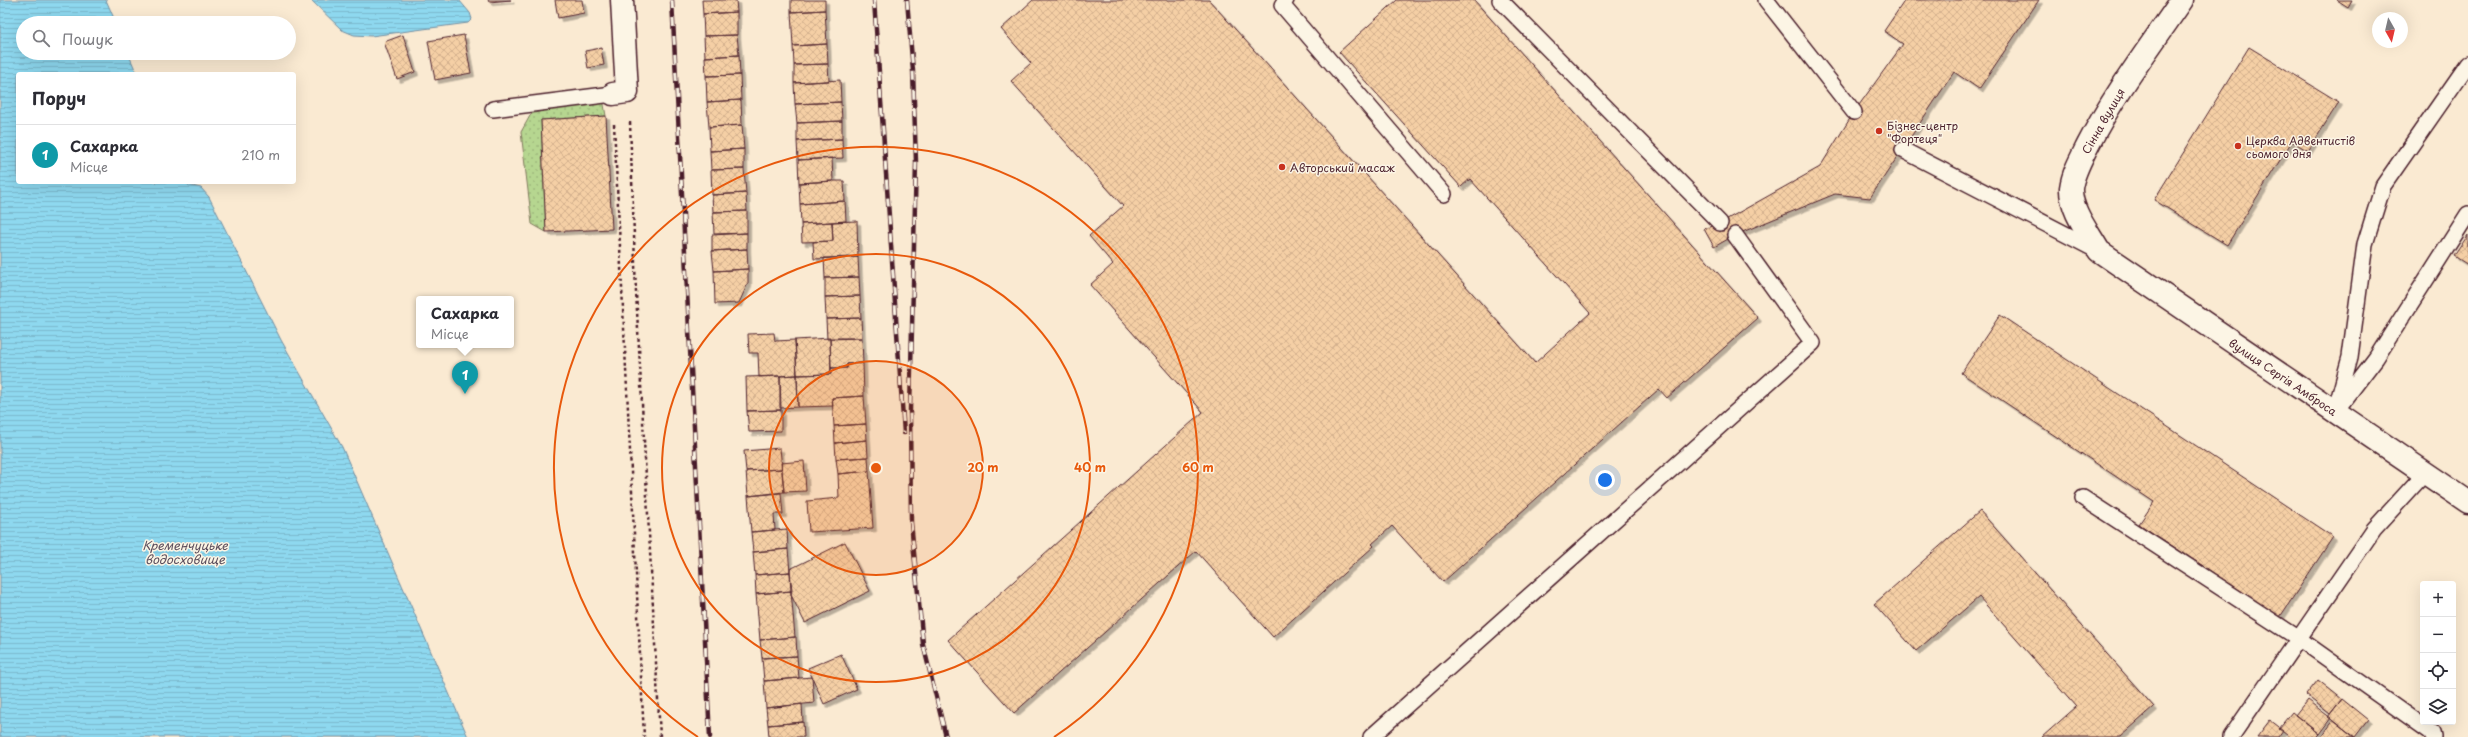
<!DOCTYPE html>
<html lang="uk">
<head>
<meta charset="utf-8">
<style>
  :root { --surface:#fff; --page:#f2f2f3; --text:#2b2b33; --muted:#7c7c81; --line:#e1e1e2; --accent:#c8321e }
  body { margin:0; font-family:"Playpen Sans",sans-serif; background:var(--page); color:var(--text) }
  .controls { position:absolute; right:12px; bottom:12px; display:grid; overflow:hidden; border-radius:4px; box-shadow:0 4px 16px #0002 }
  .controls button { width:36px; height:36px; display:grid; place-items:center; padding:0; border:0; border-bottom:1px solid var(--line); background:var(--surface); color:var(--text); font:20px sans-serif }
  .compass { position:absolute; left:2372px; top:12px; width:36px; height:36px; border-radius:50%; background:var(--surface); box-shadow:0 4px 16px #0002; rotate:172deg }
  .you { position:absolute; left:1605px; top:480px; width:14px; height:14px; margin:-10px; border:3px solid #fff; border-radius:50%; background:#1a73e8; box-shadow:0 0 0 6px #1a73e833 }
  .badge { display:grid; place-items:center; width:26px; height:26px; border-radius:50%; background:var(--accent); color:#fff; font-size:13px; font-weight:700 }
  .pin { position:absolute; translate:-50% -33px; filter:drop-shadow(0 1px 2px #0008) }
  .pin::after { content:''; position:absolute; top:21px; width:14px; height:12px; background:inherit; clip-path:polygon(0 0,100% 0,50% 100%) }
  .popup { position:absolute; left:416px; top:296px; width:98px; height:52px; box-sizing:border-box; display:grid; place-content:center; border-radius:4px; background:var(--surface); filter:drop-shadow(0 1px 3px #0005); font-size:13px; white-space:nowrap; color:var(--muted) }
  .popup b { font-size:15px; color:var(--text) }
  .popup::after { content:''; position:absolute; left:50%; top:100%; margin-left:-8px; border:8px solid transparent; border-top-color:var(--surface) }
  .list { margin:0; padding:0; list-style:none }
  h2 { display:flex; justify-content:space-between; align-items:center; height:52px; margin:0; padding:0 16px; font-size:17px }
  h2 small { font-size:13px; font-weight:400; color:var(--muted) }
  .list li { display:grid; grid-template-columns:26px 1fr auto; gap:12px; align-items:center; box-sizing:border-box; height:60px; padding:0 16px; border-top:1px solid var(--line) }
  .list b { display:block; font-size:15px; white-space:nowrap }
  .list p { margin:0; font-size:13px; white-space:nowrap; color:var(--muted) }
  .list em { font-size:13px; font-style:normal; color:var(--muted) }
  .icon { flex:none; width:22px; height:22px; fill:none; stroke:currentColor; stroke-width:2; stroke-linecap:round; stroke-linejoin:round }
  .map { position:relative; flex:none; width:2468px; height:737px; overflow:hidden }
  .search { position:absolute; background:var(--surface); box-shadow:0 4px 16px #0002; left:16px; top:16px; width:280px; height:44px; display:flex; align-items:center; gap:10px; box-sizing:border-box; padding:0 14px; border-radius:22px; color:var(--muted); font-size:15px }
  .panel { position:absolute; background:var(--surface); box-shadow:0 4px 16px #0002; left:16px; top:72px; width:280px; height:112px; border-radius:4px }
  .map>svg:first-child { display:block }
  .grass { fill:url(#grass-dots); stroke:#807a5e }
  .water { fill:url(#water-rules); stroke:#738ea1 }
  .building { fill:url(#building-cross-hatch); stroke:#4a1f2b; filter:url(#shadow) }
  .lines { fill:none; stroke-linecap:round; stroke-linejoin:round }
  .service-casing { stroke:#4a1f2b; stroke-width:18 }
  .minor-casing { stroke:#4a1f2b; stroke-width:25 }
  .path { stroke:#4a1f2b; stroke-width:2.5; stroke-dasharray:3 3; stroke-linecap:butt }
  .service { stroke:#fcf5e5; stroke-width:15 }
  .minor { stroke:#fcf5e5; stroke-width:22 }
  .rail-casing { stroke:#4a1f2b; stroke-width:4.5 }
  .rail { stroke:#fcf5e5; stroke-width:3; stroke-dasharray:9; stroke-linecap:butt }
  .ring { fill:none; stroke:#e8590c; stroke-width:2 }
  .poi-dot { fill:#c8321e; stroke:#fcf5e5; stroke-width:1.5 }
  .labels { text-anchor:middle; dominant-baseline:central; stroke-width:3; stroke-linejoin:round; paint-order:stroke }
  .street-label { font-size:11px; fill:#4a1f2b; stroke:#fcf5e5 }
  .poi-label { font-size:11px; fill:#4a1f2b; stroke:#fcf5e5; text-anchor:start }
  .water-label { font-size:12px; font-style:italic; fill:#5b4d5c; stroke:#fcf5e5 }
  .centre { fill:#e8590c; stroke:#fcf5e5; stroke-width:2 }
  .ring-label { font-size:12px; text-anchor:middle; font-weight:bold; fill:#e8590c; stroke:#fcf5e5; stroke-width:3; stroke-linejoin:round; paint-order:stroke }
</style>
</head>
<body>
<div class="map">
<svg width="2468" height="737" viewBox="0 0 2468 737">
  <defs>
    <pattern id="grass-dots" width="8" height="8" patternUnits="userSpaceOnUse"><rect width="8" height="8" fill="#b6d690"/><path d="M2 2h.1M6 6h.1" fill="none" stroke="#9eb77c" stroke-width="1.8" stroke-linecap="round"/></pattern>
    <pattern id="water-rules" width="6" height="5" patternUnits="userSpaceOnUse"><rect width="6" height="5" fill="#8ed8ef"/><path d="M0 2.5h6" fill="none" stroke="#7cb9cd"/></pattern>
    <pattern id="building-cross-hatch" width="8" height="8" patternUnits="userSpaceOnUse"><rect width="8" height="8" fill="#f5cfa5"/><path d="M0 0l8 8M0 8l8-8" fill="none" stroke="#d4b18e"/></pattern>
    <filter id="shadow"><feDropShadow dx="3.5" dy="3.5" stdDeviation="0" flood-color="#0004"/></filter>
  </defs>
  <rect width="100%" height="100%" fill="#faead2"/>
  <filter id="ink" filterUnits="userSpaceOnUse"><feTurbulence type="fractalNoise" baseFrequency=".025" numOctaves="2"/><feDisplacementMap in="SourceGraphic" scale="8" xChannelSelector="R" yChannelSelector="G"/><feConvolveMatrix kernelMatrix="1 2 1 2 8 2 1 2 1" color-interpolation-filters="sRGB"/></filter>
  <g filter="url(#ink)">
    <path class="grass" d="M603,99l3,17 -65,4 5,112 -14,-8 -11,-92 10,-18 51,-14z"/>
    <path class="water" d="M0,0h106l10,23h-93v30h105l9,21h-119v108h170v3l13,3 8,9 72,143 61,107 126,290h-468z
      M311,0h148l11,13 2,6 -4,4 -97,13 -17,-1 -12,-5z"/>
    <path class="building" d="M488,0h23l-22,2z
      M555,0h27l2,13 -26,5z
      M702,0h34l1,12 -34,2z
      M791,0h34v10l-34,2z
      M1033,0h176l326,363 55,-50 -120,-134 -9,8 -122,-135 58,-52h77l284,318 -91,80 -8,-9 -216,193 -51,-56 -20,18 2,2 -101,91 -77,-86 -182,162 -66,-73 255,-228 -113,-127 23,-21 -24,-28 34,-30 -112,-125 20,-18 -30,-34z
      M1905,0h134l-60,89 -25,-17 -84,126 -35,-4 -100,41 -21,12 -10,-18 16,-6 100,-56 34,-55 49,-68 -19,-13z
      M2337,0h15l-4,7z
      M825,10l2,34 -34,2 -2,-34z
      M737,12v23l-33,1 -1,-22z
      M403,35l12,37 -18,7 -13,-37z
      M464,35l7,38 -36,7 -7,-39z
      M737,35l2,20 -34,2 -1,-21z
      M827,44l1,20 -34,1 -1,-19z
      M2249,47l90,55 -31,49 -16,-10 -65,104 -73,-45z
      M601,48l3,17 -16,3 -3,-17z
      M739,55l1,20 -34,1 -1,-19z
      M828,64l1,17 -35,2v-18z
      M740,75l1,25 -34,2 -1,-26z
      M840,80l1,22 -46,2 -1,-21z
      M741,100l1,25 -33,2 -2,-25z
      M841,102l1,19 -45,2 -2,-19z
      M606,116l6,113 -66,3 -5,-112z
      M842,121v18l-45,2v-18z
      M742,125l2,24 -34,2 -1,-24z
      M842,139l1,19 -45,2 -1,-19z
      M744,149v20l-33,1 -1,-19z
      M832,158l1,23 -34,2 -1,-23z
      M744,169l2,24 -34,2 -1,-25z
      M833,181h11l1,20 -45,3 -1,-21z
      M746,193l1,18 -34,1 -1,-17z
      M845,201l1,20 -45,3 -1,-20z
      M747,211v22l-33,1 -1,-22z
      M857,221l1,36 -44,2 -1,-17 20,-1 -1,-19z
      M832,222l1,19 -31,1 -1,-18z
      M747,233v16l-35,2v-16z
      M2468,235v30l-14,-9z
      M747,249l1,20 -34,2 -2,-20z
      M858,257l1,20 -34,1 -1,-20z
      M748,269v14l-9,20 -24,1 -1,-33z
      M859,277l1,19 -35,1v-19z
      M860,296l1,22 -35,1 -1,-22z
      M2000,315l333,222 -53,80 -141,-93 15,-22 -193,-129z
      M861,318l1,20 -35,1 -1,-20z
      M774,333l1,8 20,-1 2,35 -38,2 -1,-24h-9l-1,-19z
      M830,338l1,36 -34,1 -2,-35z
      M830,338h32l1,25 -16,1v4h-16z
      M863,363l1,33 -32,2 1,8 -35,1 -1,-32 34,-1v-6h16v-4z
      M797,375l1,32 -18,1v-32z
      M780,376l1,34 -34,1 -1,-34z
      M864,396l2,28 -32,2 -2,-28z
      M781,410v21l-32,1 -2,-21z
      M866,424l1,16 -32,3 -1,-17z
      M867,440l1,17 -32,2 -1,-16z
      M780,448l2,21 -36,2 -2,-20z
      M868,457l1,14 -31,3 -2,-15z
      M804,461l2,30 -22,1 -3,-29z
      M782,469l2,23 -36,4 -2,-25z
      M869,471l4,57 -64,4 -2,-31 32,-3 -1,-24z
      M781,493l2,21h-9l1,16 -24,2 -3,-36z
      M1980,511l174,196 -34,30h-78l34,-30 -97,-110 -63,54 -42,-47z
      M787,529l1,20 -35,3 -2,-20z
      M845,542l25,49 -65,32 -14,-28 -1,-26z
      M788,549l2,23 -35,3 -2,-23z
      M790,572l2,19 -36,3 -1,-19z
      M791,591l4,46 -35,3 -4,-46z
      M796,637l1,19 -35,2 -2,-18z
      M841,654l16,35 -33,15 -16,-36z
      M797,656l2,22 -35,3 -2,-23z
      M812,677l2,26 -48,5 -2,-27z
      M2318,680l24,19 -12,15 -24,-19z
      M2342,699l26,21 -13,17 -27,-20z
      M2307,700l24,18 -12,16 -24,-19z
      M802,704l1,18 -35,3 -2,-17z
      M2292,712l27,22 -3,3h-25l-12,-9z
      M2270,720l13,10 -5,7h-21z
      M2333,720l21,17h-32l-1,-1z
      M803,722l1,15h-35l-1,-12z"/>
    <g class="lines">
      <defs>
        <path id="service" d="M1286,0l-4,5 162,189
          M1500,0l220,223
          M1766,0l88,112
          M493,109l120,-15
          M1903,150l195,101
          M2341,404l35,-46 92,-144
          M2335,412l15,-55 15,-113 18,-58 85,-122
          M2083,498l215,140 134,95 1,4
          M1371,737l442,-394 -78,-108
          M2231,737l143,-208 51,-56"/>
        <path id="minor" d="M2182,0c-32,47 -68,94 -94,145 -7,14 -15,28 -17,43 -1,22 18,45 28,63l369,251
          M613,94l14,-2 -5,-92"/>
      </defs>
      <use href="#service" class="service-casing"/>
      <use href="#minor" class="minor-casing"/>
      <path class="path" d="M630,122l6,170 24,445
        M614,124l30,613"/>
      <use href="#service" class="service"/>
      <use href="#minor" class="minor"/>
      <defs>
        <path id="rail" d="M672,0l38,737
          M874,0l30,433
          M907,0l6,71 3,91 -6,248 1,112 12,122 23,93"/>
      </defs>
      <use href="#rail" class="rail-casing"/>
      <use href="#rail" class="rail"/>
    </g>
  </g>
  <circle cx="876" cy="468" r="107" fill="#e8590c" fill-opacity=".12"/>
  <g class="ring">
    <circle cx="876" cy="468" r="107"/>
    <circle cx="876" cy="468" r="214"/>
    <path d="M698 737A322 322 0 1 1 1054 737"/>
  </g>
  <g class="poi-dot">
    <circle cx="1879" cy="131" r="4"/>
    <circle cx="2238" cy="146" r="4"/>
    <circle cx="1282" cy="167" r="4"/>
  </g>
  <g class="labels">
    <g class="street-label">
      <text transform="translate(2103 121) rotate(-60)">Сінна вулиця</text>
      <text transform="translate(2283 377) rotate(34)">вулиця Сергія Амброса</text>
    </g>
    <g class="poi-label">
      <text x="1887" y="125">Бізнес-центр<tspan x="1887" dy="13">"Фортеця"</tspan></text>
      <text x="2246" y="140">Церква Адвентистів<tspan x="2246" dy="13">сьомого дня</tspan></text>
      <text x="1290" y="167">Авторський масаж</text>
    </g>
    <g class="water-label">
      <text x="185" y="545">Кременчуцьке<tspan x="185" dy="14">водосховище</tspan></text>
    </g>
  </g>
  <circle cx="876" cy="468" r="6" class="centre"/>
  <g class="ring-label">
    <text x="983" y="472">20 m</text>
    <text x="1090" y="472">40 m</text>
    <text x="1198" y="472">60 m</text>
  </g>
</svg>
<div class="controls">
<button>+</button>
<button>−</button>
<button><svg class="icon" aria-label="locate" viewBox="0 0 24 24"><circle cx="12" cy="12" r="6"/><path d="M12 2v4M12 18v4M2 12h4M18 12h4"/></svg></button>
<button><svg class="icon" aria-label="layers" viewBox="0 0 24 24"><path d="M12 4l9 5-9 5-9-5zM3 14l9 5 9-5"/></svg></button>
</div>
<svg class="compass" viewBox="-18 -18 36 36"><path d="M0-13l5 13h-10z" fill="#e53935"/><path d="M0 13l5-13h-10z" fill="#7c7c81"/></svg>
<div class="you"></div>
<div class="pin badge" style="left:465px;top:394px;background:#0f9aa8">1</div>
<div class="popup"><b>Сахарка</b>Місце</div>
<div class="search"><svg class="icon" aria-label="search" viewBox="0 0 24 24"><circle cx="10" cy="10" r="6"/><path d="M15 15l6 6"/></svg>Пошук</div>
<section class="panel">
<h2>Поруч<small></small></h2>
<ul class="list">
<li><span class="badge" style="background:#0f9aa8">1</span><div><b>Сахарка</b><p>Місце</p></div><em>210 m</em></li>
</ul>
</section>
</div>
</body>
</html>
